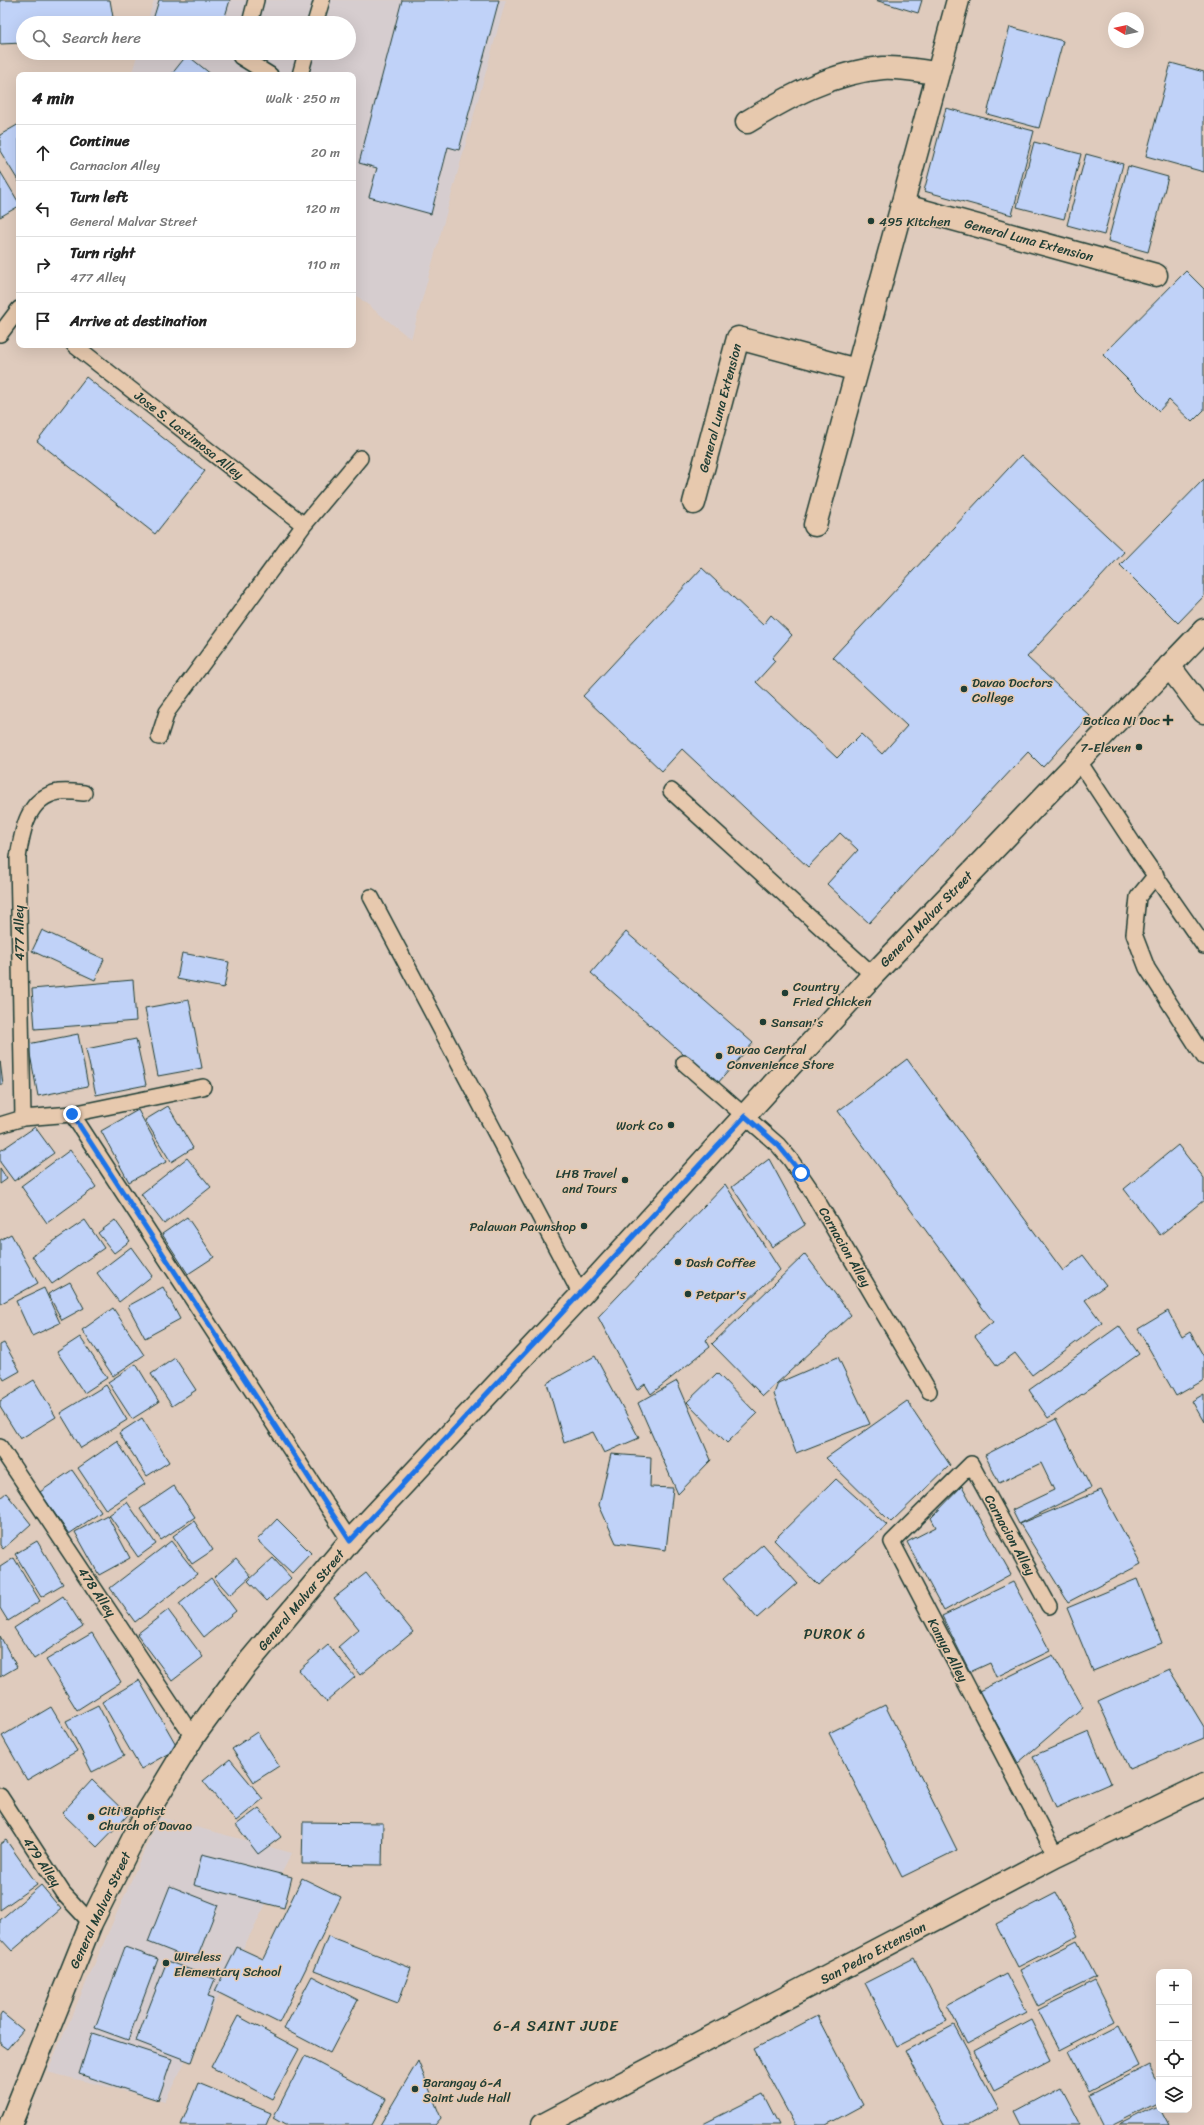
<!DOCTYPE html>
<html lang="en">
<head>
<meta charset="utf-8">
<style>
  :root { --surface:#fff; --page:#f6f6f6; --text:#222; --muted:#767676; --line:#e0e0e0 }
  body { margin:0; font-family:Sriracha,sans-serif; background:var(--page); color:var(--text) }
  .controls { position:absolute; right:12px; bottom:12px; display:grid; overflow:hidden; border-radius:8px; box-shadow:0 4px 16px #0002 }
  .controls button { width:36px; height:36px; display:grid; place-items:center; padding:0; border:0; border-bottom:1px solid var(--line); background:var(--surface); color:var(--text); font:20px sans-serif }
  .compass { position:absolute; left:1108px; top:12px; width:36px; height:36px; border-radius:50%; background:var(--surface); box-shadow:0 4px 16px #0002; rotate:279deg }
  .stop { position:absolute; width:12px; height:12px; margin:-9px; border:3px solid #1a73e8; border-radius:50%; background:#fff }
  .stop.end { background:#1a73e8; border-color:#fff; box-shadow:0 1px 4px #0008 }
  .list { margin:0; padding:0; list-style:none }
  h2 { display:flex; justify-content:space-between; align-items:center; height:52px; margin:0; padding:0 16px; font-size:17px }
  h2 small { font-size:13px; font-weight:400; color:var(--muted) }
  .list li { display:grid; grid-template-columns:26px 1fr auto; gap:12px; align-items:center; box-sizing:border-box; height:56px; padding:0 16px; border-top:1px solid var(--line) }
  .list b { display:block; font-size:15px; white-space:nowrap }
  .list p { margin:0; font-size:13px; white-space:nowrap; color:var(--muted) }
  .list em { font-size:13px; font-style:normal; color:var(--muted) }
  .icon { flex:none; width:22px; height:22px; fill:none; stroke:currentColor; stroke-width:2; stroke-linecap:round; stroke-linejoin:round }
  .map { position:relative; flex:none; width:1204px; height:2125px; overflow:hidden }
  .search { position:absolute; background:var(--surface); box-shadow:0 4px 16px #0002; left:16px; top:16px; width:340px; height:44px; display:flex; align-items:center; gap:10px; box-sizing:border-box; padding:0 14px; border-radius:22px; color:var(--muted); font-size:15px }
  .panel { position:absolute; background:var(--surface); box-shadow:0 4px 16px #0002; left:16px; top:72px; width:340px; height:276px; border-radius:8px }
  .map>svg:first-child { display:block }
  .built { fill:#d6cdcf }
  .building { fill:#c0d2f8; stroke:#1f3d34 }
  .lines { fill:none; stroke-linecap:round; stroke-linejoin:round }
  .lane-casing { stroke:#1f3d34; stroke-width:18 }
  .street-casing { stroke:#1f3d34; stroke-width:25 }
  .secondary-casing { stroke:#1f3d34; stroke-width:25 }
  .lane { stroke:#e7c9ae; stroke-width:15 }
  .street { stroke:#e7c9ae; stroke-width:22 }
  .secondary { stroke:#e7c9ae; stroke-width:22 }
  .route { stroke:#1a73e8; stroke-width:5 }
  .poi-dot { fill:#1f3d34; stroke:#e7c9ae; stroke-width:1.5 }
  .labels { text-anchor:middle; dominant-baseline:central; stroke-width:3; stroke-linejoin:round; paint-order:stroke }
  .poi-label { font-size:13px; fill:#1f3d34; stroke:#e7c9ae; text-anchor:start }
  .street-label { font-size:13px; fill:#1f3d34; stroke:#e7c9ae }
  .neighbourhood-label { font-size:14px; letter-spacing:1px; fill:#1f3d34; stroke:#e7c9ae }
  .quarter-label { font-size:15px; letter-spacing:1px; fill:#1f3d34; stroke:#e7c9ae }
</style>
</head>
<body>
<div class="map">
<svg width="1204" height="2125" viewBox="0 0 1204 2125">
  <rect width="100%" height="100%" fill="#dfcbbd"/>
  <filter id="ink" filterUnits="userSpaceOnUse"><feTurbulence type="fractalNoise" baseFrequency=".025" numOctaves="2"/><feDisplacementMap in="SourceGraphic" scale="8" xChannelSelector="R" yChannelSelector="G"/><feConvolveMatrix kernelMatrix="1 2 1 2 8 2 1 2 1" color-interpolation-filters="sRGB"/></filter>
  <g filter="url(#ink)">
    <path class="built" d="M154,0h352l-95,339 -58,-46v-218h-222l7,-22h211v-30h-202z
      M159,1817l133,36 -127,248 -118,-29z"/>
    <path class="building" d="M0,0h110l4,23h-91v20l-23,1z
      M159,0h71l-7,23h-71z
      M402,0h97l-40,150 -11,-3 -17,67 -62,-17 8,-29 -18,-5z
      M875,0h47l-4,13z
      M1010,27l53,14 -24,87 -52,-14z
      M187,55l25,20h-41z
      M1171,63l33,9v100l-58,-16z
      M946,108l88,23 -22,84 -88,-24z
      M19,124v58l-19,-31v-16z
      M1034,142l47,12 -17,65 -47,-12z
      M1086,154l37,10 -19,71 -37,-10z
      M1128,166l40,11 -20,75 -40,-11z
      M0,171l19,32v3l-19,11z
      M1186,271l18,18v121l-12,12 -23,-22 -10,11 -56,-56z
      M86,377l119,94 -50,63 -118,-93z
      M1021,455l103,97 -97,105 63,59 -47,51 -15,-15 -159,171 -42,-39 31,-34 -18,-17 -32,34 -126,-118 -20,22 -79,-75 119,-128 61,57 8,-10 21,20 -20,23 3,3 -19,21 81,76 24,-24 21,20 25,-28 -74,-69z
      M1204,479v117l-26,27 -58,-58z
      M42,930l62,29 -9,21 -63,-29z
      M626,932l127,111 -36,41 -126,-111z
      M182,953l47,9 -5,26 -47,-9z
      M133,980l3,41 -101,8 -3,-40z
      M189,1000l13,68 -44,8 -13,-68z
      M78,1034l10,52 -50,10 -10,-52z
      M136,1039l10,46 -50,10 -10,-46z
      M907,1059l156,212 20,-16 23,30 -21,15 17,23 -70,52 -17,-22 -18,13 -22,-30 18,-14 -155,-211z
      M0,1061l3,24h-3z
      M168,1106l25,42 -22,14 -26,-42z
      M138,1110l28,52 -37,20 -28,-51z
      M35,1127l19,26 -40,28 -14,-19v-11z
      M1178,1145l26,33v22l-44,35 -36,-46z
      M70,1150l26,37 -49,36 -26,-37z
      M187,1158l24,29 -47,37 -23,-30z
      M769,1159l36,66 -33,22 -40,-60z
      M0,1168l7,11 -7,5z
      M725,1184l55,86 -74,70 4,7 -59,47 -6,-10 -8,6 -39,-73z
      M187,1217l27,40 -26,17 -26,-40z
      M85,1220l19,28 -52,36 -20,-28z
      M115,1220l15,21 -16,12 -16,-20z
      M11,1234l27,49 -38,21v-64z
      M131,1247l21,29 -33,26 -22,-29z
      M805,1254l46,61 -88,81 -51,-52z
      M70,1282l14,26 -22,12 -14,-26z
      M163,1287l17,32 -35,19 -17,-32z
      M44,1288l16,35 -28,13 -16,-35z
      M113,1308l31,47 -31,21 -31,-46z
      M1168,1311l14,26 8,-5 14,25v23l-28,16 -38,-67z
      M1119,1326l20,28 -91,64 -19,-28z
      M80,1337l27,41 -23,15 -27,-41z
      M4,1343l16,28 -16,9 -4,-8v-27z
      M595,1356l44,82 -35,15 -11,-21 -29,11 -17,-60z
      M838,1357l32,67 -74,29 -22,-59 4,-11z
      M175,1358l21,32 -24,16 -21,-32z
      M136,1364l23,38 -27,17 -24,-37z
      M717,1373l40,41 -30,29 -40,-41z
      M34,1380l22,37 -36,22 -20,-32v-6z
      M677,1381l34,79 -33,34 -40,-91z
      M106,1385l21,35 -46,28 -21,-35z
      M1204,1394v28l-12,-21z
      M907,1401l43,64 -59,57 -65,-64z
      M142,1418l27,44 -22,14 -28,-43z
      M1056,1419l35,69 -72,36 -7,-14 42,-20 -13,-27 -42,20 -14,-28z
      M117,1441l28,43 -39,26 -28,-42z
      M611,1454l40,3 -1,30 23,1 -7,62 -50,-7 -17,-38z
      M72,1470l29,42 -32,22 -29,-42z
      M836,1479l51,46 -69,60 -44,-45z
      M174,1486l21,31 -34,23 -21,-31z
      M962,1486l49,88 -67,37 -37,-69 29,-15 -5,-9z
      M1101,1490l40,74 -73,38 -48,-78z
      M6,1493l25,31 -28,25 -3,-4v-47z
      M127,1502l29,42 -18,13 -29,-42z
      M107,1515l23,43 -31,17 -24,-43z
      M277,1519l34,34 -19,20 -35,-33z
      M194,1521l19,29 -21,14 -19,-28z
      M37,1541l26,43 -22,13 -26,-43z
      M171,1541l26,33 -62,48 -25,-34z
      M763,1544l34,39 -40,35 -34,-39z
      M14,1558l26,43 -32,20 -8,-13v-41z
      M236,1558l15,18 -21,19 -16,-18z
      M273,1558l18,20 -24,23 -19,-20z
      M366,1573l47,59 -53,43 -22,-28 21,-18 -25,-31z
      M211,1578l25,33 -32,26 -25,-33z
      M1137,1579l25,64 -69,28 -26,-63z
      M1013,1582l37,69 -54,26 -6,-14 -20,9 -28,-56z
      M63,1596l20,31 -49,32 -20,-31z
      M168,1610l35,47 -31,24 -35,-47z
      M92,1633l29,49 -44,28 -31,-50z
      M0,1636l17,31 -17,10z
      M328,1645l27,32 -29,25 -27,-32z
      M1053,1655l30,52 -65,56 -39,-72z
      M1169,1669l35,58v11l-75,31 -31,-68z
      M139,1680l39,68 -37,21 -39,-67z
      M98,1705l26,51 -32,16 -26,-51z
      M885,1705l72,145 -55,27 -73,-144z
      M51,1707l26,44 -50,29 -25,-44z
      M257,1732l22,34 -25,16 -22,-33z
      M1089,1732l22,51 -55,24 -23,-51z
      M230,1759l33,40 -27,22 -33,-40z
      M92,1780l36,35 -31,32 -35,-34z
      M259,1808l22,29 -23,17 -22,-29z
      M303,1822l80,1 -1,42 -80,-1z
      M6,1840l31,44 -37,26v-66z
      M202,1854l90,23 -8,31 -90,-23z
      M302,1878l39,19 -62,126 -64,-32 22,-44 26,12z
      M41,1885l20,24 -49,42 -12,-13v-18z
      M170,1886l48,19 -22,56 -48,-19z
      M1056,1893l22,43 -60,31 -22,-43z
      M328,1936l83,32 -13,35 -84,-32z
      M1077,1941l19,36 -58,29 -18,-36z
      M125,1947l33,12 -30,81 -33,-12z
      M914,1958l33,63 -50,25 -32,-63z
      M167,1961l48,18 -7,17 6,2 -23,64 -55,-21z
      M1006,1973l21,39 -60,32 -20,-39z
      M312,1976l46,24 -28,53 -46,-24z
      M1095,1981l20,40 -56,29 -21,-40z
      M2,2013l21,17 -16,19 -7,-5v-28z
      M238,2016l61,33 -27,50 -61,-32z
      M817,2016l46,89 -37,20h-31l-41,-76z
      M1031,2020l20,40 -57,30 -20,-39z
      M954,2025l45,84 -30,16h-25l-39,-74z
      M1119,2025l20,41 -50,26 -21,-41z
      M92,2033l80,26 -14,41 -79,-26z
      M305,2056l81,43 -14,26h-87l-12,-7z
      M418,2061l23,57 -6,7h-55z
      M1149,2065l10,20v17l-46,23h-8l-15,-30z
      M198,2083l73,30 -5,12h-85z
      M1060,2087l20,38h-58l-7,-14z
      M763,2094l16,31h-78z
      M1159,2105v5h2l8,15h-50z"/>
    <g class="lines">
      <defs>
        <path id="lane" d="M250,23l6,-23
          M315,23l7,-23
          M242,53l-1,4 29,18
          M300,75l6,-22
          M0,334l19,-25
          M74,345l230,180
          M159,737l8,-25 137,-187 56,-67
          M1078,760l58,88 68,98
          M671,791l202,184
          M1156,875l-18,22 -4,37 13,34 57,89
          M371,897l210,398
          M684,1063l94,82 12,14 21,31 118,201
          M72,1114l278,427
          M23,1118l-5,-260c4,-26 9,-61 41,-66 8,-1 17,0 25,1
          M0,1125l23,-7 49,-4 131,-27
          M0,1447l193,290
          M1049,1606l-78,-142 -79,78 164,314
          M0,1796l63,97 28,30"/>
        <path id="street" d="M747,122c41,-25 86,-50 136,-54 17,-1 37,3 55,5
          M902,205l254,70
          M694,503l44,-165 119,32
          M815,525l143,-525
          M1169,666l35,46
          M10,2125l81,-202 50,-100 52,-86 50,-68 107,-128 231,-246 292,-320 331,-345"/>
        <path id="secondary" d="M543,2125l513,-269 148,-71"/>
      </defs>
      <use href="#lane" class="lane-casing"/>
      <use href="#street" class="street-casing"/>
      <use href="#secondary" class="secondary-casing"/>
      <use href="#lane" class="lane"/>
      <use href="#street" class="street"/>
      <use href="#secondary" class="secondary"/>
    </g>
  </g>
  <g class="lines" filter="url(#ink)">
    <path class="route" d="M72,1114l278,427 395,-425 33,29 23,28"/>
  </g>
  <g class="poi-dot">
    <circle cx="871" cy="221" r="4"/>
    <circle cx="964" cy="689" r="4"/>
    <path d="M1166 714h4v4h4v4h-4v4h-4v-4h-4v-4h4z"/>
    <circle cx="1139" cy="747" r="4"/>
    <circle cx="785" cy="993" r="4"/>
    <circle cx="763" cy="1022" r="4"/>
    <circle cx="719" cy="1056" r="4"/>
    <circle cx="671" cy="1125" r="4"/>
    <circle cx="625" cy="1180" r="4"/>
    <circle cx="584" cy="1226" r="4"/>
    <circle cx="678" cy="1262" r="4"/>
    <circle cx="688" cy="1294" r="4"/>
    <circle cx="91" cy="1817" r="4"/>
    <circle cx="166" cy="1963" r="4"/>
    <circle cx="415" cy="2089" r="4"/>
  </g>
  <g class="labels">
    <g class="poi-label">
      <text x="879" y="221">495 Kitchen</text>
      <text x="972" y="682">Davao Doctors<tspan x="972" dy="15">College</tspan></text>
      <text x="1160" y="720" text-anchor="end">Botica Ni Doc</text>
      <text x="1131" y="747" text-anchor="end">7-Eleven</text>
      <text x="793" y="986">Country<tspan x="793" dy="15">Fried Chicken</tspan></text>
      <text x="771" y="1022">Sansan's</text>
      <text x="727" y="1049">Davao Central<tspan x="727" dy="15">Convenience Store</tspan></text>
      <text x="663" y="1125" text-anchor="end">Work Co</text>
      <text x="617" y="1173" text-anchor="end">LHB Travel<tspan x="617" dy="15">and Tours</tspan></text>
      <text x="576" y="1226" text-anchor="end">Palawan Pawnshop</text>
      <text x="686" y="1262">Dash Coffee</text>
      <text x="696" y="1294">Petpar's</text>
      <text x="99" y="1810">Citi Baptist<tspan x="99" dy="15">Church of Davao</tspan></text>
      <text x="174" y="1956">Wireless<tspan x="174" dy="15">Elementary School</tspan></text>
      <text x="423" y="2082">Barangay 6-A<tspan x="423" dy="15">Saint Jude Hall</tspan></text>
    </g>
    <g class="street-label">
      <text transform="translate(1029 240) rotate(15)">General Luna Extension</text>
      <text transform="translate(720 408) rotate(-75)">General Luna Extension</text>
      <text transform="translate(189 435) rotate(38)">Jose S. Lastimosa Alley</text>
      <text transform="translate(926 919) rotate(-46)">General Malvar Street</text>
      <text transform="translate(19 933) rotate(-91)">477 Alley</text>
      <text transform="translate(845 1247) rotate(60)">Carnacion Alley</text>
      <text transform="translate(1010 1535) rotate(61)">Carnacion Alley</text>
      <text transform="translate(97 1592) rotate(56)">478 Alley</text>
      <text transform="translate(301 1600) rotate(-50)">General Malvar Street</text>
      <text transform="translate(948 1650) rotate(62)">Kamya Alley</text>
      <text transform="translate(42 1862) rotate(56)">479 Alley</text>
      <text transform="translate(100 1910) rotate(-65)">General Malvar Street</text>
      <text transform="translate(873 1953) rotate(-28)">San Pedro Extension</text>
    </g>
    <g class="neighbourhood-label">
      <text x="835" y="1634">PUROK 6</text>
    </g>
    <g class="quarter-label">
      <text x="556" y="2026">6-A SAINT JUDE</text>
    </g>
  </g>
</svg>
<div class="controls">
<button>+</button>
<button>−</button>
<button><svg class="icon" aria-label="locate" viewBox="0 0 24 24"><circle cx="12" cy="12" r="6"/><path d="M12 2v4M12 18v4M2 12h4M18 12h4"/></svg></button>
<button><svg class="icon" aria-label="layers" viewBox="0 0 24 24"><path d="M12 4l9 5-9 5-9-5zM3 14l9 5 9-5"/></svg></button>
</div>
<svg class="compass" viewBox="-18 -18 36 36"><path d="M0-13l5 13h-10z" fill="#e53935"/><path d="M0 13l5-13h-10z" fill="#767676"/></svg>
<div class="stop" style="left:801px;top:1173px"></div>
<div class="stop end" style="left:72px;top:1114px"></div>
<div class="search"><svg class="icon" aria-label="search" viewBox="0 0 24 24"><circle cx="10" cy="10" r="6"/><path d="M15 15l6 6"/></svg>Search here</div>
<section class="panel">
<h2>4 min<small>Walk · 250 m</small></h2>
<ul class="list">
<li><svg class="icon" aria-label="ahead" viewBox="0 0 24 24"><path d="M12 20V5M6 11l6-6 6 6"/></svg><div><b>Continue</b><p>Carnacion Alley</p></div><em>20 m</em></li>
<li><svg class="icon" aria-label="left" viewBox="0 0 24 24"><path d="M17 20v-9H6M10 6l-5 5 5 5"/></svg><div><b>Turn left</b><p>General Malvar Street</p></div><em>120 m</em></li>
<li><svg class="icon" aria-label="right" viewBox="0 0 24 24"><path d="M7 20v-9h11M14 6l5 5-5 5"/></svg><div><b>Turn right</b><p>477 Alley</p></div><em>110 m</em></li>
<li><svg class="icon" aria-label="arrive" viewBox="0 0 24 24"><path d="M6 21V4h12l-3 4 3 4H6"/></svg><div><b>Arrive at destination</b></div></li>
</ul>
</section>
</div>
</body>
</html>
